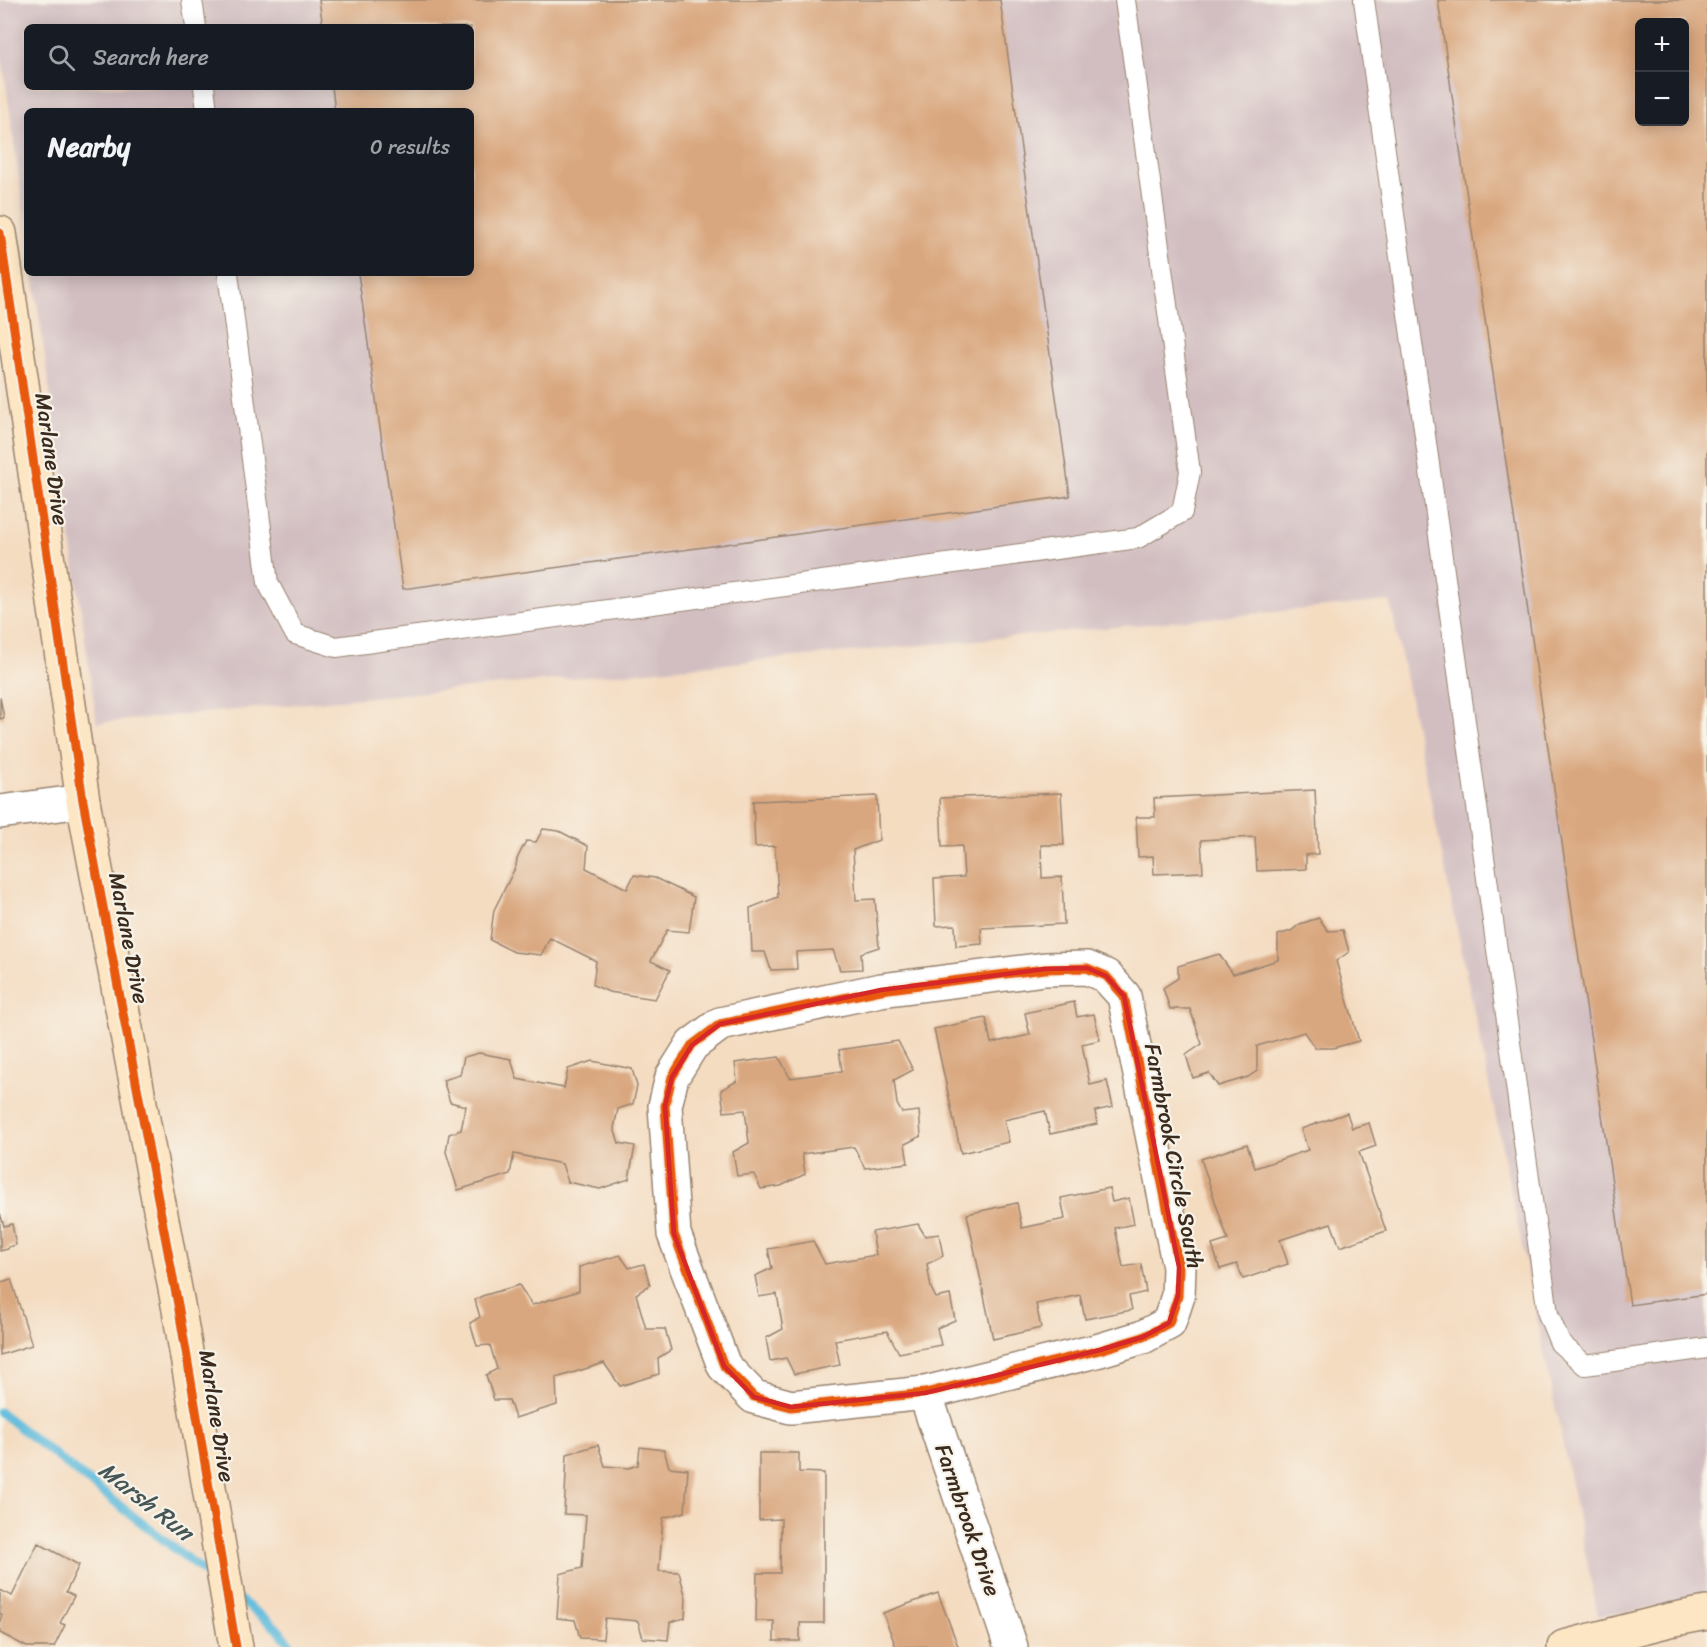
<!DOCTYPE html>
<html lang="en">
<head>
<meta charset="utf-8">
<style>
  :root { --surface:#171b24; --page:#20242c; --text:#f1f3f6; --muted:#9ea1a6; --line:#363941 }
  body { margin:0; font-family:Sriracha,sans-serif; background:var(--page); color:var(--text) }
  .controls { position:absolute; right:18px; top:18px; display:grid; overflow:hidden; border-radius:9px; box-shadow:0 3px 15px #0003 }
  .controls button { width:54px; height:54px; display:grid; place-items:center; padding:0; border:0; border-bottom:2px solid var(--line); background:var(--surface); color:var(--text); font:30px sans-serif }
  .list { margin:0; padding:0; list-style:none }
  h2 { display:flex; justify-content:space-between; align-items:center; height:78px; margin:0; padding:0 24px; font-size:26px }
  h2 small { font-size:20px; font-weight:400; color:var(--muted) }
  .icon { flex:none; width:33px; height:33px; fill:none; stroke:currentColor; stroke-width:2; stroke-linecap:round; stroke-linejoin:round }
  .map { position:relative; flex:none; width:1707px; height:1647px; overflow:hidden }
  .search { position:absolute; background:var(--surface); box-shadow:0 3px 15px #0003; left:24px; top:24px; width:450px; height:66px; display:flex; align-items:center; gap:15px; box-sizing:border-box; padding:0 21px; border-radius:9px; color:var(--muted); font-size:22px }
  .panel { position:absolute; background:var(--surface); box-shadow:0 3px 15px #0003; left:24px; top:108px; width:450px; height:168px; border-radius:9px }
  .map>svg:first-child { display:block }
  .industrial { fill:#d2bec1; fill-rule:evenodd }
  .lines { fill:none; stroke-linecap:round; stroke-linejoin:round }
  .stream { stroke:#5ebbdc; stroke-width:9 }
  .building { fill:#d9a77f; fill-rule:evenodd }
  .lane-casing { stroke:#988370; stroke-width:22 }
  .street-casing { stroke:#988370; stroke-width:36 }
  .secondary-casing { stroke:#988370; stroke-width:36 }
  .lane { stroke:#fff; stroke-width:20 }
  .street { stroke:#fff; stroke-width:33 }
  .secondary { stroke:#fce6c4; stroke-width:33 }
  .cycleway-casing { stroke:#f7f3e8; stroke-width:13 }
  .cycleway { stroke:#e8590c; stroke-width:9 }
  .marked { fill:none; stroke:#d62828; stroke-width:4.5; stroke-linejoin:round }
  .labels { text-anchor:middle; dominant-baseline:central; stroke-width:4.5; stroke-linejoin:round; paint-order:stroke }
  .street-label { font-size:22px; fill:#3b2a1e; stroke:#f7f3e8 }
  .water-label { font-size:24px; font-style:italic; fill:#465657; stroke:#f7f3e8 }
</style>
</head>
<body>
<div class="map">
<svg width="1707" height="1647" viewBox="0 0 1707 1647">
  <rect width="100%" height="100%" fill="#f7f3e8"/>
  <filter id="ink" filterUnits="userSpaceOnUse"><feTurbulence type="fractalNoise" baseFrequency=".0167" numOctaves="2"/><feDisplacementMap in="SourceGraphic" scale="12" xChannelSelector="R" yChannelSelector="G"/><feConvolveMatrix kernelMatrix="1 2 1 2 8 2 1 2 1" color-interpolation-filters="sRGB"/></filter>
  <filter id="wash" filterUnits="userSpaceOnUse"><feTurbulence type="fractalNoise" baseFrequency=".008" numOctaves="4" result="noise"/><feDisplacementMap in="SourceGraphic" scale="24" xChannelSelector="R" yChannelSelector="G"/><feGaussianBlur stdDeviation="1.35" result="paint"/><feColorMatrix in="noise" values="0 0 0 0 0 0 0 0 0 0 0 0 0 0 0 0 0 1.4 0 .05"/><feComposite in="paint" operator="in"/></filter>
  <g filter="url(#wash)">
    <rect width="100%" height="100%" fill="#f4dcc1"/>
    <path class="industrial" d="M0,0h1707v1600l-109,16 -208,-1015 -1293,122 -64,-450h438v-162h-444v122l-27,-190zM1640,22h44v100h-44zM27,27h444v60h-444z"/>
    <g class="lines">
      <path class="stream" d="M0,1412l216,169
        M236,1597l41,31 15,19"/>
    </g>
    <g id="blocks">
      <path class="building" d="M319,0h681l70,496 -667,93 -45,-316h113v-162h-136l-3,-24h139v-60h-148z
        M1438,0h269v1294l-77,11zM1640,22h44v100h-44z
        M0,697l4,21 -4,1z
        M1315,790l3,64 -12,1v14l-49,2 -2,-34 -54,3 2,32 -49,2 -1,-18 -15,1 -2,-40h19l-1,-19z
        M1061,793l3,52h-23l1,33 20,-1 2,47 -83,4 1,16 -26,2 -1,-21 -19,1 -2,-47 30,-2 -2,-31 -20,1 -2,-49z
        M877,796l2,44 -26,10 3,50 19,-1 4,48 -18,6 1,16 -22,1 -7,-20 -37,2 1,17 -26,1 -6,-18h-13l-2,-44 28,-11 -3,-51 -20,1 -2,-46z
        M543,829l16,2 29,15 -2,22 41,21 7,-14 21,3 39,19 -5,35 -22,-2 -16,31 19,9 -15,29 -46,-7 -16,-7 3,-24 -46,-23 -9,17 -27,-3 -24,-12 4,-30 22,-44 1,-7 9,-18 10,1z
        M1319,918l9,13 15,-1 6,22 -13,9 23,80 -26,7h-18l-11,-16 -47,14v25l-9,6 -30,9 -9,-13 -16,5 -7,-23 16,-11 -12,-35h-20l-7,-21 15,-10v-12l41,-12 14,20 45,-14v-25l13,-4 9,-7z
        M1074,1002l3,15 17,-3 6,26 -18,4 8,41 17,-4 6,26 -18,4 2,13 -47,10 -5,-23 -41,9 5,22 -48,11 -27,-124 52,-11 5,25 39,-8 -5,-22z
        M898,1041l15,29 -19,10 3,24 5,9 17,-2 2,25 -16,8 3,19 -43,5 -11,-21 -52,7 3,20 -24,12 -20,3 -7,-15 -17,2 -4,-24 16,-9 -4,-33 -21,2 -3,-22 16,-9 -2,-18 44,-6 11,21 52,-7 -3,-21z
        M479,1053l32,6 6,20 47,9 4,-19 24,-8 40,8 5,17 -4,18 -15,5 -4,19 5,15 16,3 -6,33 -29,10 -32,-7 -6,-18 -48,-10 -4,20 -52,16 -12,-38 3,-18 12,-4 5,-24 -16,-4 -7,-22 17,-5 4,-18z
        M1347,1113l5,15 17,-5 7,23 -17,6 27,79 -46,16 -9,-24 -51,17 8,24 -45,15 -6,-15 -17,5 -8,-24 16,-5 -27,-81 46,-15 8,24 53,-18 -7,-21z
        M1109,1188l3,14 17,-4 5,26 -19,4 8,39 18,-3 5,28 -17,4 3,14 -47,9 -5,-24 -44,9 5,24 -48,11 -26,-125 50,-11 5,25 43,-9 -4,-21z
        M0,1213l4,13 8,-2 4,21 -8,2v2l-8,2z
        M918,1224l7,12 14,-2 4,22 -16,8 4,24 5,10 14,-3 5,25 -18,8 4,17 -42,8 -12,-22 -52,9 5,25 -46,9 -8,-16 -16,3 -4,-23 17,-9 -6,-35 -18,3 -4,-21 17,-8 -4,-19 45,-8 12,23 51,-9 -4,-23z
        M620,1255l9,13 15,-4 6,21 -14,9 10,35h19l6,21 -13,8 1,16 -39,12 -16,-23 -48,15 1,27 -42,13 -6,-18h-15l-8,-25 11,-6 -7,-24 -13,1 -7,-23 10,-6 -5,-17 7,-4 37,-11 13,20 47,-14v-24z
        M11,1279l21,66 -32,10v-75l2,2z
        M598,1445l7,21 24,2 9,-3 2,-18 24,3 5,17 19,2 -3,43 -22,6 -4,53 20,1 7,26 -1,20 -15,4 -2,18 -25,-2 -5,-17 -33,-3 -2,21 -23,-1 -5,-18 -18,-2 3,-44 22,-6 4,-53 -22,-1 3,-60z
        M759,1453h40v19l25,1v150h-24v18h-26v-20h-18l1,-48h23l1,-54 -22,1z
        M38,1543l41,22 -13,27 8,4 -14,27 5,2 -11,22h-27l-27,-14v-13l2,-5 -2,-1v-24l12,6z
        M938,1593l20,53 -62,1 -13,-34z"/>
    </g>
  </g>
  <g filter="url(#ink)">
    <use href="#blocks" fill-opacity="0" stroke="#988370" stroke-width="1.5"/>
    <g class="lines">
      <defs>
        <path id="lane" d="M192,0l4,27
          M1364,0l184,1314 12,29 25,22 122,-17
          M204,87l3,24
          M228,273l40,310 27,51 41,13 802,-109 44,-26 8,-40 -65,-472"/>
        <path id="street" d="M0,812l83,-11
          M1087,968l19,8 18,20 55,271 -1,29 -9,27 -26,14 -43,13 -175,43 -134,14 -37,-10 -30,-31 -50,-132 -9,-128 7,-29 20,-32 28,-21 161,-34 164,-21z
          M925,1393l86,254"/>
        <path id="secondary" d="M0,233l83,568 96,509 57,337
          M1564,1647l106,-27 37,-7"/>
      </defs>
      <use href="#lane" class="lane-casing"/>
      <use href="#street" class="street-casing"/>
      <use href="#secondary" class="secondary-casing"/>
      <use href="#lane" class="lane"/>
      <use href="#street" class="street"/>
      <use href="#secondary" class="secondary"/>
      <defs>
        <path id="cycleway" d="M0,233l83,568 96,509 57,337
          M1087,968l19,8 18,20 55,271 -1,29 -9,27 -26,14 -43,13 -175,43 -134,14 -37,-10 -30,-31 -50,-132 -9,-128 7,-29 20,-32 28,-21 161,-34 164,-21z"/>
      </defs>
      <use href="#cycleway" class="cycleway-casing"/>
      <use href="#cycleway" class="cycleway"/>
    </g>
  </g>
  <path class="marked" d="M1087,968l19,8 18,20 55,271 -1,29 -9,27 -26,14 -43,13 -175,43 -134,14 -37,-10 -30,-31 -50,-132 -9,-128 7,-29 20,-32 28,-21 161,-34 164,-21z"/>
  <g class="labels">
    <g class="street-label">
      <text transform="translate(52 459) rotate(82)">Marlane Drive</text>
      <text transform="translate(129 938) rotate(79)">Marlane Drive</text>
      <text transform="translate(1174 1156) rotate(79)">Farmbrook Circle South</text>
      <text transform="translate(217 1416) rotate(81)">Marlane Drive</text>
      <text transform="translate(968 1520) rotate(71)">Farmbrook Drive</text>
    </g>
    <g class="water-label">
      <text transform="translate(146 1501) rotate(38)">Marsh Run</text>
    </g>
  </g>
</svg>
<div class="controls">
<button>+</button>
<button>−</button>
</div>
<div class="search"><svg class="icon" aria-label="search" viewBox="0 0 24 24"><circle cx="10" cy="10" r="6"/><path d="M15 15l6 6"/></svg>Search here</div>
<section class="panel">
<h2>Nearby<small>0 results</small></h2>
<ul class="list">
</ul>
</section>
</div>
</body>
</html>
